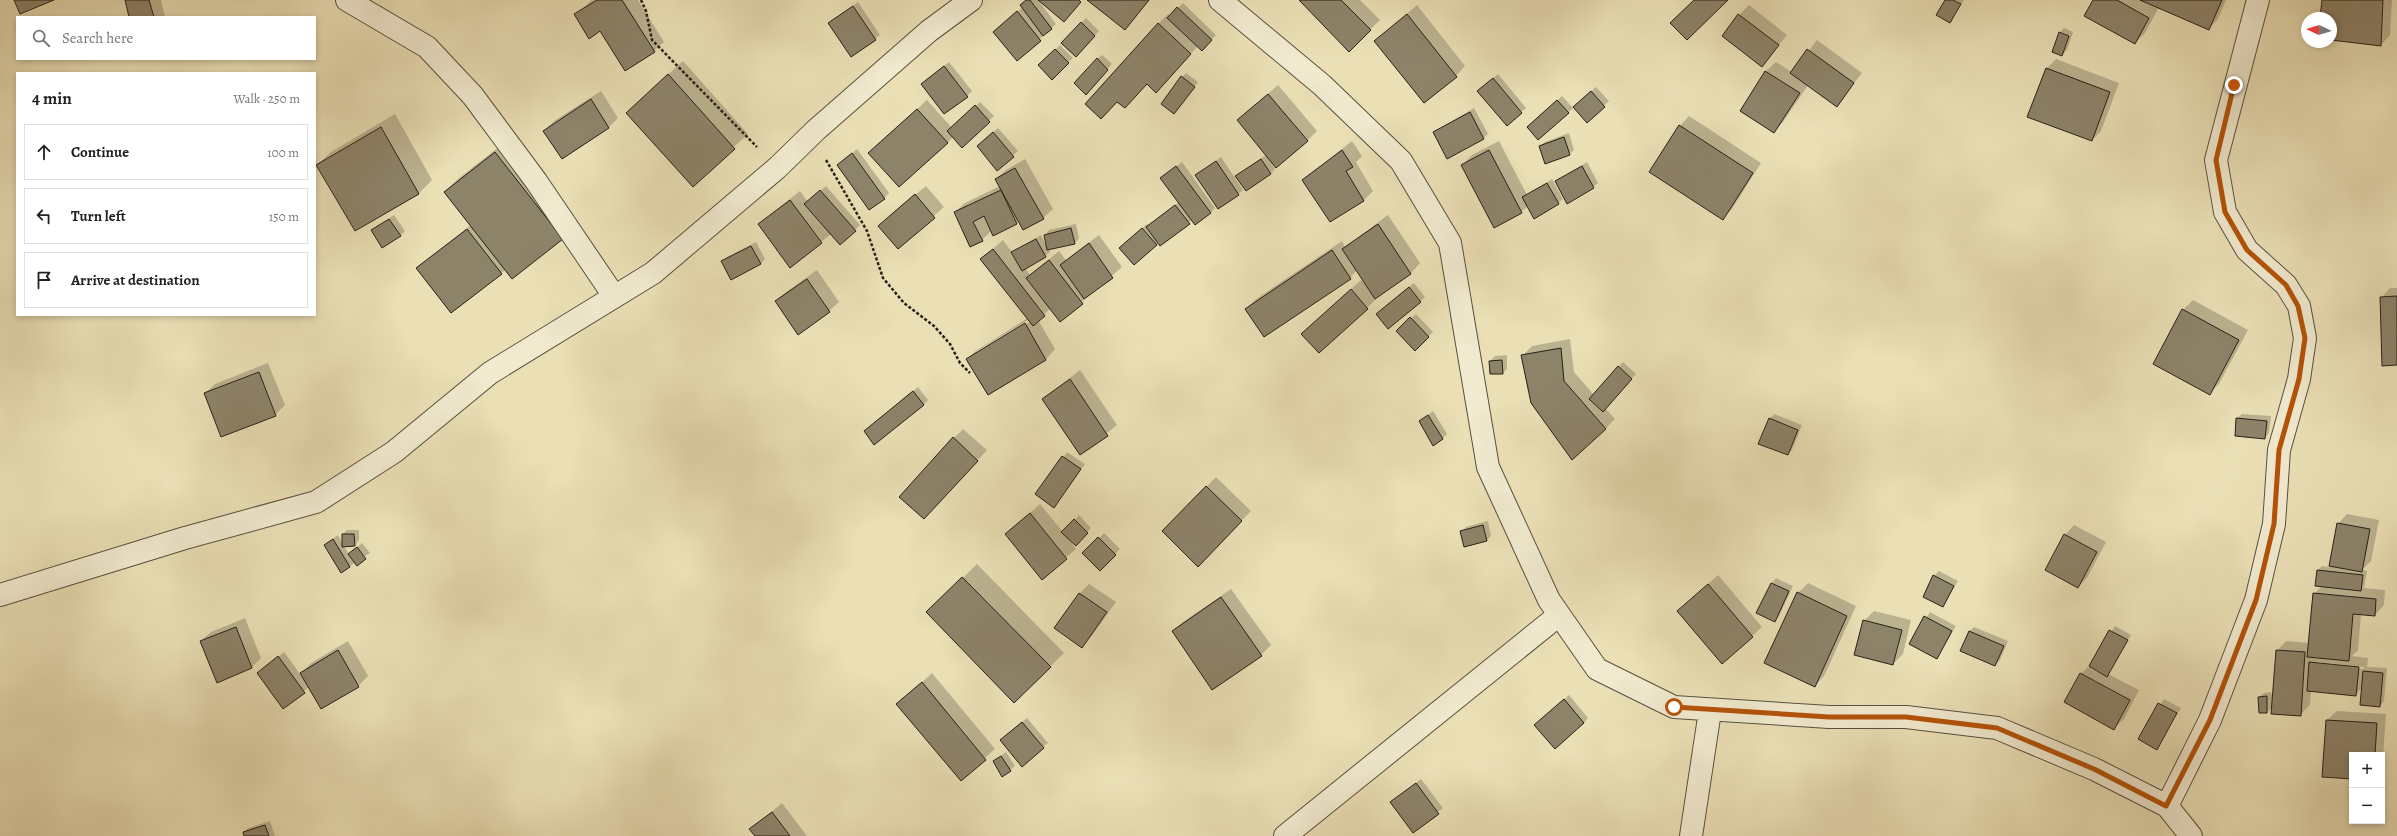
<!DOCTYPE html>
<html lang="en">
<head>
<meta charset="utf-8">
<style>
  :root { --surface:#fff; --page:#f2f2f2; --text:#222; --muted:#767676; --line:#e0e0e0 }
  body { margin:0; font-family:Alegreya,serif; background:var(--page); color:var(--text) }
  .controls { position:absolute; right:12px; bottom:12px; display:grid; overflow:hidden; border-radius:0px; box-shadow:0 2px 6px #0003 }
  .controls button { width:36px; height:36px; display:grid; place-items:center; padding:0; border:0; border-bottom:1px solid var(--line); background:var(--surface); color:var(--text); font:20px sans-serif }
  .compass { position:absolute; left:2301px; top:12px; width:36px; height:36px; border-radius:50%; background:var(--surface); box-shadow:0 2px 6px #0003; rotate:274deg }
  .stop { position:absolute; width:12px; height:12px; margin:-9px; border:3px solid #b45309; border-radius:50%; background:#fff }
  .stop.end { background:#b45309; border-color:#fff; box-shadow:0 1px 4px #0008 }
  .list { margin:0; padding:0; list-style:none }
  h2 { display:flex; justify-content:space-between; align-items:center; height:52px; margin:0; padding:0 16px; font-size:17px }
  h2 small { font-size:13px; font-weight:400; color:var(--muted) }
  .list li { display:grid; grid-template-columns:26px 1fr auto; gap:12px; align-items:center; box-sizing:border-box; height:56px; margin:0 8px 8px; padding:0 8px; border:1px solid var(--line); border-radius:0px }
  .list b { display:block; font-size:15px; white-space:nowrap }
  .list em { font-size:13px; font-style:normal; color:var(--muted) }
  .icon { flex:none; width:22px; height:22px; fill:none; stroke:currentColor; stroke-width:2; stroke-linecap:round; stroke-linejoin:round }
  .map { position:relative; flex:none; width:2397px; height:836px; overflow:hidden }
  .search { position:absolute; background:var(--surface); box-shadow:0 2px 6px #0003; left:16px; top:16px; width:300px; height:44px; display:flex; align-items:center; gap:10px; box-sizing:border-box; padding:0 14px; border-radius:0px; color:var(--muted); font-size:15px }
  .panel { position:absolute; background:var(--surface); box-shadow:0 2px 6px #0003; left:16px; top:72px; width:300px; height:244px; border-radius:0px }
  .map>svg:first-child { display:block }
  .shadow { fill:#0003; fill-rule:evenodd }
  .building { fill:#8d8369; stroke:#282017 }
  .lines { fill:none; stroke-linecap:round; stroke-linejoin:round }
  .street-casing { stroke:#58503e; stroke-width:24 }
  .path { stroke:#282017; stroke-width:2.5; stroke-dasharray:3 2; stroke-linecap:butt }
  .street { stroke:#f1eacf; stroke-width:22 }
  .route { stroke:#b45309; stroke-width:5 }
</style>
</head>
<body>
<div class="map">
<svg width="2397" height="836" viewBox="0 0 2397 836">
  <rect width="100%" height="100%" fill="#eadfb5"/>
  <filter id="stains"><feTurbulence type="fractalNoise" baseFrequency=".005" numOctaves="4"/><feColorMatrix values="0 0 0 0 .2 0 0 0 0 .09 0 0 0 0 .02 0 0 0 .5 -.17"/></filter>
  <radialGradient id="worn" r=".72"><stop offset=".6" stop-color="#630" stop-opacity="0"/><stop offset="1" stop-color="#630" stop-opacity=".3"/></radialGradient>
  <path class="shadow" d="M126,0h35l4,17h-35z
    M592,0h46l26,42 -10,9 -54,-21 -25,-15z
    M1027,0h11l18,24 -39,36 -18,-33 24,-20z
    M1089,0h61l-25,29z
    M1300,0h60l20,20 -31,30z
    M1946,0h18l-14,21z
    M2094,0h132l-8,19 -10,10 -49,-22 -14,26 -10,10z
    M2323,0h69l-2,35 -9,10 -50,-6v-21h-10z
    M858,2l22,33 -29,21 -22,-33z
    M1183,3l33,32 -9,10 -9,1 -42,46 2,-68 10,-10 2,2z
    M1417,5l48,61 -9,10 -81,-35z
    M1749,5l38,30 -25,31 -23,-51z
    M1086,18l13,13 -23,25 -14,-13z
    M2064,28l9,4 -6,18 -5,5 -2,-22z
    M1817,40l45,33 -25,32 -29,-20 -25,37 -9,10 -33,-21 25,-40 10,-9 16,10z
    M1060,45l13,13 -21,20 -13,-13z
    M1102,55l10,9 -21,25 6,-30z
    M2056,59l63,24 -18,48 -9,9 -64,-23 19,-49z
    M683,61l65,73 -55,51 -52,-86z
    M949,62l23,29 -5,5 -45,-12z
    M1186,73l12,9 -24,31 8,-36z
    M1498,74l28,34 -5,4 -38,-26z
    M1278,85l39,46 -10,10 -38,18 6,10 -4,4 -34,3 30,-22 -29,-34z
    M1596,87l13,14 -22,20 -8,-18z
    M601,91l17,27 -9,9 -47,31 -18,-27 10,-10z
    M1562,96l11,12 -35,31 -5,-16z
    M927,100l25,28 28,-26 14,14 -32,30 -9,-9 -6,6h-68z
    M1474,108l14,26 -5,4 -49,-6z
    M395,114l37,66 -14,14 -101,-29 14,-13z
    M1689,116l72,47 -29,46 -9,9 -43,-92z
    M998,128l20,23 -20,18 -15,-27z
    M1569,133l5,17 -5,4 -29,-8 5,-4z
    M509,139l67,86 -75,48 -83,-5 53,-43 -26,-33 14,-14z
    M1352,141l10,15 -6,6 17,29 -10,10 -60,-21z
    M1499,141l28,54 25,-16 11,20 -5,4 -30,3 -7,6 -59,-47 10,-10z
    M857,149l32,44 -5,5 -46,-33z
    M1221,157l22,33 -5,4 -41,-19z
    M1025,159l28,50 -10,9 -24,3 -26,13 -1,-4 -10,10 -27,-28 10,-9 35,-17 -4,-7 10,-9z
    M1182,162l33,46 -5,5 -18,7 -36,25 -31,-2 22,-19 2,2 30,-24 -18,-24z
    M1587,162l11,21 -5,4 -37,-6z
    M826,186l34,39 -20,19 -9,-10 -41,32 -31,-42 41,-33 8,11z
    M926,186l18,21 -46,41 -9,-32z
    M394,215l11,16 -5,5 -28,-6z
    M1388,215l32,48 -9,10 -35,24 1,1 -10,10 -48,44 -7,-27 49,-45 6,5 -10,-15 -7,8 -104,31 10,-10 86,-58 3,6z
    M1076,224l3,14 -4,5 -26,6 1,3 -5,4 -20,12 5,7 29,-24 7,9 33,-25 23,32 -61,53 -10,-12 -13,12 17,29 -9,10 -58,35 -21,-35 10,-9 51,-32 -47,-59 22,-19 9,12 29,-17 5,10 -1,-10 4,-5zM1028,320l2,2 -53,32v-3z
    M756,242l9,17 -5,5 -38,-3 5,-4z
    M817,270l22,32 -10,9 -53,-10 10,-9z
    M1414,283l11,14 -5,4 -38,8z
    M2390,288h7v76l-16,-66z
    M2193,300l55,30 -29,54 -10,9 -55,-29 29,-54z
    M1416,314l17,18 -18,18 -13,-24z
    M1570,339l4,33 20,23 29,-33 13,12 -31,34 10,11 -10,10 -83,-73 10,-10z
    M1507,355v14l-4,4h-12l-1,-12 5,-5z
    M268,363l17,42 -10,10 -70,-22 10,-9z
    M1080,370l37,55 -36,29 -38,-55z
    M918,387l10,13 -5,5 -58,26z
    M1433,411l14,23 -5,5 -22,-18z
    M1774,414l28,11 -10,25 -4,4 -18,-35z
    M2242,414l29,2 -2,17 -4,5 -28,-20z
    M963,429l24,21 -53,58 20,-70z
    M1067,452l18,12 -27,38 -21,-8z
    M1216,477l35,34 -44,45 -44,-25z
    M1040,504l23,28 16,-17 12,13 -11,12 -9,2 5,7 -34,29 -36,-44z
    M2347,514l32,6 -8,41 -9,9 5,1 -3,17 21,2 -1,15 -9,10 -14,-1 -3,36 -6,6 16,2 -1,9 20,1 -3,33 -4,5 -18,-18 -7,7 -44,-5 -1,15 -10,10 -27,-9 -6,6 -8,-15 5,-4 7,-1 2,8 4,-49 9,-10 24,2 4,-49 8,-8 -4,-16 4,-4 8,1 8,-43zM2317,662l47,5v2l-47,-5z
    M1488,521l3,15 -4,4 -26,-8 5,-5z
    M2074,525l32,17 -19,36 -9,9 -13,-52z
    M347,530h12v10l-4,5 -11,1 5,8 13,-11 8,10 -20,13 -25,-21 13,-10 5,9v-10z
    M1104,533l16,16 -20,21 -16,-17z
    M977,564l87,89 -50,49 -87,-89z
    M1939,571l19,10 -15,25 -9,-30z
    M1718,575l44,52 -10,9 -74,-25z
    M1776,578l17,8 -14,30 -5,4 -16,-8 14,-29z
    M1808,583l48,23 -32,70 -9,10 -17,-93z
    M1089,584l27,18 -25,35 -9,9 -26,-18 24,-35z
    M1231,589l40,56 -10,10 -88,-23 10,-10z
    M1874,611l37,9 -8,34 -10,10 -29,-43z
    M1930,612l26,14 -19,32 -27,-15z
    M245,618l16,40 -9,9 -51,-26 10,-9z
    M2115,626l16,9 -23,39 31,16 -15,29 -10,9 -33,-54 10,-10z
    M1974,627l34,14 -8,19 -5,5 -26,-33z
    M348,641l20,35 -10,10 -49,1 -25,20 -26,-34 26,-21 16,22 11,-11z
    M932,673l63,76 -34,30 -63,-75z
    M1569,695l19,23 -4,5 -44,-3z
    M2164,699l17,9 -25,41 -16,-10z
    M2337,711l49,3 -4,57v-16h-30v23l-25,-58z
    M1027,718l21,25 -5,4 -37,-11z
    M1006,752l9,14 -5,4 -16,-9z
    M1421,779l22,29 -30,23 -21,-29z
    M782,803l25,33h-51l-5,-7z
    M270,821l5,15h-30l-1,-3 4,-5z"/>
  <path class="building" d="M14,0h40l-34,14z
    M125,0h24l5,17h-25z
    M597,0h25l33,52 -30,19 -25,-40 -11,8 -15,-25z
    M1026,0h4l22,29 -9,7 -23,-31z
    M1038,0h41l2,2 -17,20z
    M1087,0h62l-24,30z
    M1299,0h42l30,30 -22,22z
    M1694,0h34l-41,40 -17,-17z
    M1945,0h8l8,4 -11,19 -14,-8z
    M2093,0h24l32,18 -14,26 -51,-28z
    M2140,0h82l-13,30z
    M2322,0h61l-2,46 -50,-6v-22h-11z
    M853,6l23,34 -25,17 -23,-34z
    M1177,7l35,33 -10,11 -35,-33z
    M1017,11l24,30 -24,20 -24,-29z
    M1407,14l50,63 -33,26 -50,-62z
    M1738,14l41,31 -17,22 -40,-31z
    M1081,22l14,14 -19,21 -15,-14z
    M1158,23l33,31 -35,39 -9,-9 -22,24 -8,-6 -16,17 -16,-15z
    M2059,32l10,4 -7,20 -10,-4z
    M1055,49l14,14 -17,17 -14,-15z
    M1807,49l47,34 -17,24 -47,-34z
    M1097,58l11,12 -22,25 -12,-12z
    M944,66l24,31 -24,17 -23,-30z
    M2046,68l64,24 -18,49 -65,-24z
    M1765,71l35,22 -26,40 -34,-22z
    M668,74l67,75 -42,38 -67,-74z
    M1181,76l14,11 -21,27 -13,-10z
    M1493,78l29,35 -15,13 -30,-35z
    M1591,91l14,16 -18,16 -14,-16z
    M1268,94l40,47 -32,27 -39,-48z
    M591,99l18,29 -47,31 -19,-28z
    M1557,100l12,13 -31,27 -11,-13z
    M975,105l15,17 -28,26 -15,-17z
    M917,109l31,34 -49,44 -31,-34z
    M1470,112l14,27 -37,20 -14,-27z
    M1679,125l74,48 -30,47 -74,-48z
    M381,127l38,67 -64,37 -39,-66z
    M993,132l21,25 -17,14 -20,-25z
    M1564,137l6,18 -25,9 -6,-18z
    M1342,150l11,17 -7,4 18,30 -34,21 -28,-42z
    M1489,150l33,63 -28,15 -33,-63z
    M495,152l68,87 -51,40 -68,-87z
    M852,153l33,46 -16,11 -32,-45z
    M1261,159l10,15 -25,17 -11,-15z
    M1216,161l23,34 -21,14 -23,-34z
    M1176,166l35,47 -16,12 -35,-47z
    M1582,166l12,22 -27,16 -12,-23z
    M1015,168l29,51 -21,11 -28,-51z
    M1547,183l12,21 -25,15 -12,-22z
    M820,190l36,41 -16,14 -36,-41z
    M1001,190l16,34 -24,12 -9,-20 -11,6 10,19 -13,6 -16,-35z
    M915,194l20,24 -37,31 -20,-23z
    M790,200l32,43 -32,25 -32,-44z
    M1175,205l15,19 -30,22 -14,-19z
    M389,219l12,17 -19,12 -11,-18z
    M1378,224l33,50 -36,25 -33,-50z
    M1071,228l4,16 -28,6 -3,-15z
    M1142,228l15,17 -23,20 -15,-17z
    M467,229l35,45 -51,39 -35,-45z
    M1036,239l10,18 -24,14 -11,-19z
    M1089,243l24,35 -29,21 -24,-34z
    M751,246l10,18 -30,16 -10,-19z
    M993,249l52,67 -12,10 -53,-67z
    M1332,250l19,29 -87,58 -19,-28z
    M1049,260l34,44 -23,18 -34,-44z
    M807,279l23,33 -32,23 -23,-34z
    M1409,287l12,15 -33,27 -12,-15z
    M1351,289l17,20 -49,44 -18,-19z
    M2397,296v69l-15,1 -2,-69z
    M2182,309l57,31 -29,55 -57,-31z
    M1410,317l19,20 -14,14 -19,-20z
    M1025,323l21,37 -58,35 -22,-36z
    M1561,348l3,33 42,48 -34,31 -41,-57 -10,-48z
    M1502,360l1,14h-13l-1,-13z
    M1618,366l14,13 -29,33 -14,-13z
    M259,372l17,44 -55,21 -17,-44z
    M1070,379l38,57 -28,19 -38,-56z
    M913,391l11,14 -50,40 -10,-14z
    M1428,415l15,24 -10,7 -14,-25z
    M1769,418l29,12 -10,25 -30,-11z
    M2236,418l31,3 -2,18 -30,-3z
    M953,437l25,24 -54,58 -25,-22z
    M1062,456l19,13 -27,39 -19,-14z
    M1206,486l36,35 -44,46 -36,-36z
    M1030,513l37,46 -25,21 -37,-46z
    M1074,519l14,14 -12,13 -15,-14z
    M2337,523l33,6 -8,43 -33,-6z
    M1483,525l4,16 -23,6 -4,-16z
    M342,534h12l1,12 -13,1z
    M2064,534l33,18 -19,36 -33,-18z
    M1098,537l18,18 -16,16 -18,-18z
    M333,539l17,28 -9,6 -17,-28z
    M357,547l9,12 -9,7 -9,-12z
    M2317,570l46,5 -2,16 -46,-5z
    M1933,575l21,11 -11,21 -20,-10z
    M962,577l89,90 -37,36 -88,-91z
    M1771,583l18,8 -14,31 -19,-9z
    M1708,584l45,53 -31,27 -45,-53z
    M1797,592l50,24 -32,71 -51,-24z
    M1079,593l28,19 -25,36 -28,-20z
    M2313,593l63,6 -1,17 -22,-2 -4,47 -42,-4z
    M1221,597l41,59 -50,34 -40,-59z
    M1924,616l28,15 -15,28 -28,-15z
    M1863,620l39,10 -9,35 -39,-10z
    M236,627l16,41 -35,15 -17,-42z
    M2109,630l19,10 -21,37 -18,-11z
    M1969,631l35,15 -9,20 -35,-15z
    M338,650l21,37 -38,22 -21,-36z
    M2276,650l29,2 -4,64 -30,-2z
    M278,656l27,37 -22,16 -26,-36z
    M2309,662l50,5 -3,29 -49,-5z
    M2363,671l20,2 -3,34 -20,-2z
    M2080,673l50,27 -16,30 -50,-28z
    M922,682l64,78 -25,21 -65,-77z
    M2267,696v17h-8l-1,-16z
    M1564,699l20,24 -29,26 -21,-24z
    M2158,703l19,10 -20,37 -19,-11z
    M2326,720l51,3 -2,32h-23v24l-30,-2z
    M1022,722l22,26 -22,19 -22,-27z
    M1001,756l10,15 -9,6 -9,-16z
    M1416,783l23,31 -26,19 -23,-31z
    M772,812l18,24h-35l-6,-7z
    M265,825l4,11h-25l-1,-4z"/>
  <g class="lines">
    <defs>
      <path id="street" d="M347,0l80,47 46,49 63,85 78,115
        M1220,0l102,85 79,76 49,82 38,224 61,133 48,69 77,38 155,10h77l91,11 97,41 73,37 24,30
        M0,595l185,-57 131,-36 78,-50 96,-79 163,-100 124,-105 39,-38 113,-99 42,-31
        M2167,806l43,-86 46,-120 18,-76 5,-74 20,-71 6,-41 -6,-32 -13,-21 -39,-35 -22,-38 -9,-52 42,-160
        M1285,836l274,-221
        M1691,836l19,-125"/>
    </defs>
    <use href="#street" class="street-casing"/>
    <path class="path" d="M641,0l5,11 6,29 105,107
      M826,160l41,71 16,47 21,25 30,23 16,18 10,19 10,10"/>
    <use href="#street" class="street"/>
  </g>
  <g class="lines">
    <path class="route" d="M1674,707l155,10h77l91,11 97,41 72,37 44,-86 46,-120 18,-76 5,-74 20,-71 6,-41 -7,-32 -12,-21 -39,-35 -22,-38 -9,-52 18,-75"/>
  </g>
  <rect width="100%" height="100%" filter="url(#stains)"/>
  <rect width="100%" height="100%" fill="url(#worn)"/>
</svg>
<div class="controls">
<button>+</button>
<button>−</button>
</div>
<svg class="compass" viewBox="-18 -18 36 36"><path d="M0-13l5 13h-10z" fill="#e53935"/><path d="M0 13l5-13h-10z" fill="#767676"/></svg>
<div class="stop" style="left:1674px;top:707px"></div>
<div class="stop end" style="left:2234px;top:85px"></div>
<div class="search"><svg class="icon" aria-label="search" viewBox="0 0 24 24"><circle cx="10" cy="10" r="6"/><path d="M15 15l6 6"/></svg>Search here</div>
<section class="panel">
<h2>4 min<small>Walk · 250 m</small></h2>
<ul class="list">
<li><svg class="icon" aria-label="ahead" viewBox="0 0 24 24"><path d="M12 20V5M6 11l6-6 6 6"/></svg><div><b>Continue</b></div><em>100 m</em></li>
<li><svg class="icon" aria-label="left" viewBox="0 0 24 24"><path d="M17 20v-9H6M10 6l-5 5 5 5"/></svg><div><b>Turn left</b></div><em>150 m</em></li>
<li><svg class="icon" aria-label="arrive" viewBox="0 0 24 24"><path d="M6 21V4h12l-3 4 3 4H6"/></svg><div><b>Arrive at destination</b></div></li>
</ul>
</section>
</div>
</body>
</html>
